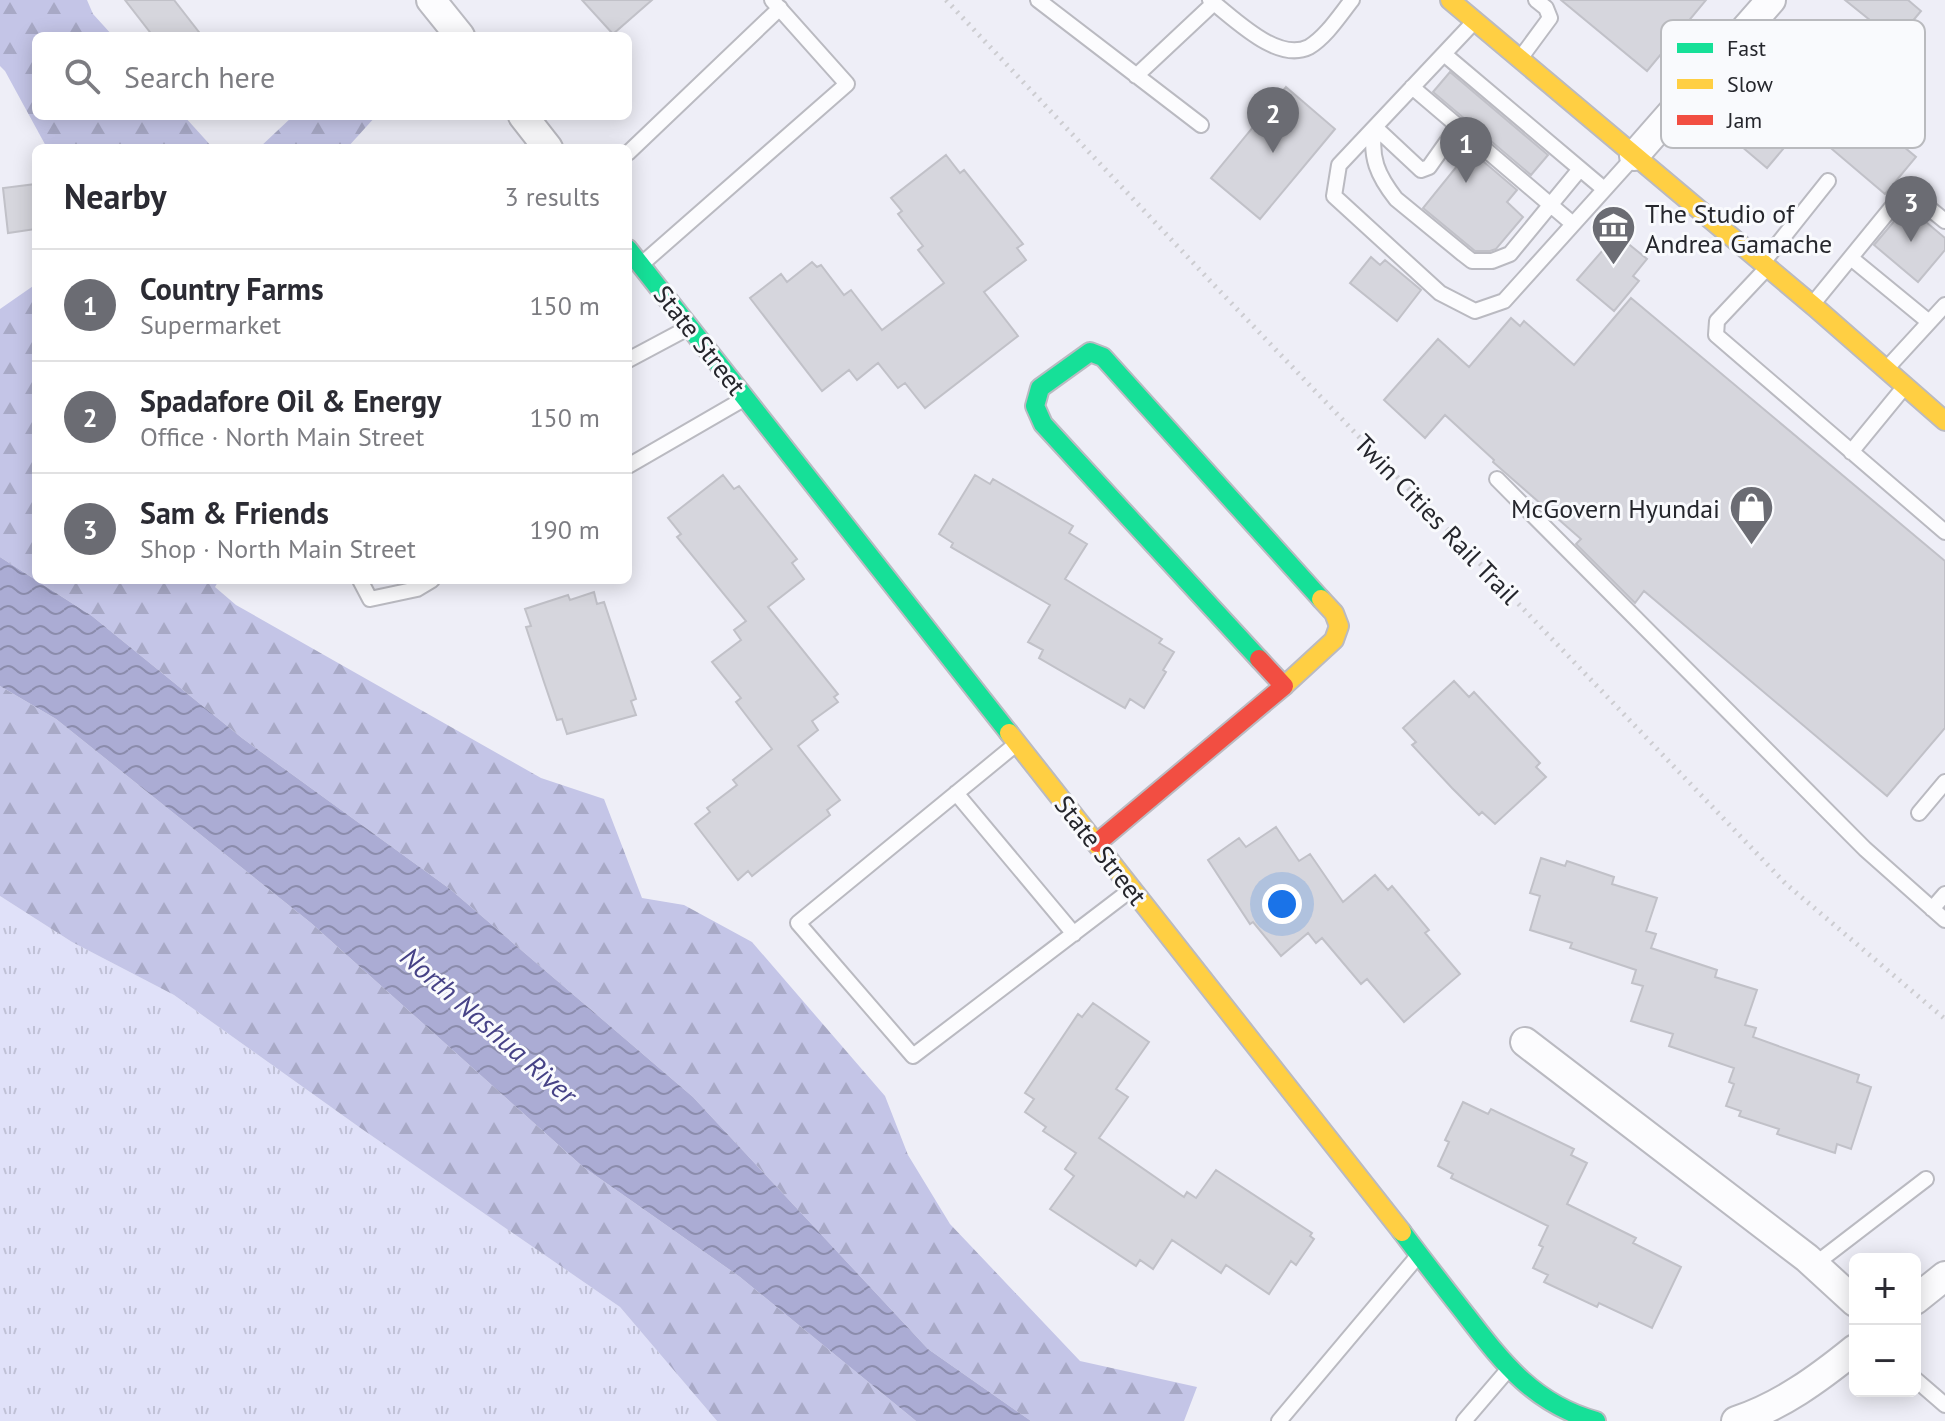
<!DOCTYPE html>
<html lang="en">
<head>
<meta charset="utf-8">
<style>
  :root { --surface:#fff; --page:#f7f7f7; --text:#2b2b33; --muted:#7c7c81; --line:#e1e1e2; --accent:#6b6c73 }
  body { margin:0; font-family:"PT Sans",sans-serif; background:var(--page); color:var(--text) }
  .controls { position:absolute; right:24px; bottom:24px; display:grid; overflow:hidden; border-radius:12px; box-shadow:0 4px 20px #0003 }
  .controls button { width:72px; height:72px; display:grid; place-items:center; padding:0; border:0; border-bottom:2px solid var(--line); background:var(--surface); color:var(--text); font:40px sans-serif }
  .you { position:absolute; left:1282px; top:904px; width:28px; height:28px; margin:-20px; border:6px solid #fff; border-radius:50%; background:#1a73e8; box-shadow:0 0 0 12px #1a73e833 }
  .badge { display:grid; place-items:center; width:52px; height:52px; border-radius:50%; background:var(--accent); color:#fff; font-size:26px; font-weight:700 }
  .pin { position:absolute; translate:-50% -66px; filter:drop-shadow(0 2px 4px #0008) }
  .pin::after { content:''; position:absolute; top:42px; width:28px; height:24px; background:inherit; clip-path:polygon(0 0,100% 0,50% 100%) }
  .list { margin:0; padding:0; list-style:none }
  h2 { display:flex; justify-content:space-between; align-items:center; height:104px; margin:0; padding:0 32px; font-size:34px }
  h2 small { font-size:26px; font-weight:400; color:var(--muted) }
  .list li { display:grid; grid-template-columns:52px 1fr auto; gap:24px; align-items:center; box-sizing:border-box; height:112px; padding:0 32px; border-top:2px solid var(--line) }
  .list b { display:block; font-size:30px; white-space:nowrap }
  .list p { margin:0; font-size:26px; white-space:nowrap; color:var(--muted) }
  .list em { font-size:26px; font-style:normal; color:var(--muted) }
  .icon { flex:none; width:44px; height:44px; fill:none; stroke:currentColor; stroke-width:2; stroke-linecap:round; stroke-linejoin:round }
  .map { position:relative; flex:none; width:1945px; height:1421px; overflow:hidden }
  .search { position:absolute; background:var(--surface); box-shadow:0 4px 20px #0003; left:32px; top:32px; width:600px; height:88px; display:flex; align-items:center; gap:20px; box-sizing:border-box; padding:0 28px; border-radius:12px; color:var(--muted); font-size:30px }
  .panel { position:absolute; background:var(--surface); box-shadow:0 4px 20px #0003; left:32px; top:144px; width:600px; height:440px; border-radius:12px }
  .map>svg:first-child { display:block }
  .grass { fill:url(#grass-tufts) }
  .forest { fill:url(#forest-firs) }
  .water { fill:url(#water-waves) }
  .building { fill:#d6d6dd; stroke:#c1c1c8; stroke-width:2 }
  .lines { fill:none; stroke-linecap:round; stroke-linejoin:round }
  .lane-casing { stroke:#babac1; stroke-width:18 }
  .street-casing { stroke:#babac1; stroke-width:32 }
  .fast-casing { stroke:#babac1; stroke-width:22 }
  .slow-casing { stroke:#babac1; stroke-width:22 }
  .jam-casing { stroke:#babac1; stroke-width:22 }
  .path { stroke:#cdcdd1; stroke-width:5; stroke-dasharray:2 6; stroke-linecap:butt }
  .lane { stroke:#fcfcfe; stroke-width:14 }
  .street { stroke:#fcfcfe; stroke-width:28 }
  .fast { stroke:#16e098; stroke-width:18 }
  .slow { stroke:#ffcf43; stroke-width:18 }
  .jam { stroke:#f24e42; stroke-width:18 }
  .labels { text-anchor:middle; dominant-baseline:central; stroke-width:6; stroke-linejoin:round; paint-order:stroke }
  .poi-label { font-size:26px; fill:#25262c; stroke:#f9fafd; text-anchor:start }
  .street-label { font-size:26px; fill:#25262c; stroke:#f9fafd }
  .water-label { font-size:28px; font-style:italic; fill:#464286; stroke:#f9fafd }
  .key { fill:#f9fafd; stroke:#b9babe; stroke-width:2 }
  .key-label { font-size:22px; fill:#25262c }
</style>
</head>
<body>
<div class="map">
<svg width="1945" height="1421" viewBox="0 0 1945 1421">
  <defs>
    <pattern id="grass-tufts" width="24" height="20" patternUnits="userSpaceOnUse" patternTransform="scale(2)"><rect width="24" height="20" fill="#e0e1f9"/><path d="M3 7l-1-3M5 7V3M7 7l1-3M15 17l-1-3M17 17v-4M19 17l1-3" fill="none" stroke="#c0c1d6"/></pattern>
    <pattern id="forest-firs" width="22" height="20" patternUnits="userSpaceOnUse" patternTransform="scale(2)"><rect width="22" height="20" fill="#c4c5e7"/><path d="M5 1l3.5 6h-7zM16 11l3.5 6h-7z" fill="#a8a9c6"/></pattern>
    <pattern id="water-waves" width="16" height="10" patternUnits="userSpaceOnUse" patternTransform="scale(2)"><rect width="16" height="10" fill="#abacd4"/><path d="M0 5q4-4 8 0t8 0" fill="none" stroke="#8b8cac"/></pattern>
  </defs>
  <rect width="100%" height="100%" fill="#eeeef7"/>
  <path class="grass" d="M0,896l72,46 102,53 185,132 261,180 97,114h-717z"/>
  <path class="forest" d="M0,0h87l6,14 20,22h-77v80h148l29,32h-166l-42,-77 -5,-5z
    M293,116h83l-29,32h-88z
    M36,284v296l-36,-23v-248z
    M36,580h183l-4,7 21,18 305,173 63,21 38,99 42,7 68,37 133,154 23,59 42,69 130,137 117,26 -13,34h-153l-103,-72 -235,-252 -243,-208 -208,-151 -150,-122z
    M0,686l56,33 255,204 271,243 158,111 176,144h-199l-97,-114 -261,-180 -185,-132 -102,-53 -72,-46z"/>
  <path class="water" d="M0,557l92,59 150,122 208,151 243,208 235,252 103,72h-115l-176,-144 -158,-111 -271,-243 -255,-204 -56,-33z"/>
  <path class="building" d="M125,0h49l28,36h-49z
    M582,0h70l-39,34z
    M1561,0h145l-59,71z
    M1845,0h63l13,11 -25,30z
    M1450,72l98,83 -17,20 -98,-83z
    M1286,87l49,42 -75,90 -49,-41z
    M1773,96l32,27 -38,45 -32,-27z
    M1844,97l72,60 -31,37 -72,-61z
    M1470,150l47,40 -10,12 16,15 -27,32 -6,2h-15l-52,-43z
    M946,155l14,18 4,-3 59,74 -6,4 9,12 -42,32 34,44 -93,72 -20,-25 -7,5 -20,-25 -21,17 -8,-10 -27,21 -72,-93 31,-24 6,8 25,-20 5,5 4,-2 23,30 7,-5 31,40 62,-47 -26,-33 5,-4 -25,-32 4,-3 -11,-13z
    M36,184v45l-28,4 -5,-45z
    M1907,206l38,32v12l-27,32 -44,-37z
    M1620,237l27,22 -14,17 6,5 -25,30 -37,-31 26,-30 4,3z
    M1371,257l9,8 5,-5 36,30 -24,31 -47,-38z
    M1631,298l314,263v167l-58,68 -243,-205 -9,12 -59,-59 5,-5 -88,-77 1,-2 -49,-45 -20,23 -41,-38 54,-61 31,28 42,-49 9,8 4,-5 50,44z
    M723,475l11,14 5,-3 58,73 -5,4 12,16 -36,28 70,87 -4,3 4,5 -26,19 6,9 -20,16 42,54 -13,10 3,5 -31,24 -47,37 -4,-5 -10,9 -43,-56 15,-12 -3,-4 30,-23 -4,-5 39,-31 -36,-47 5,-4 -29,-36 29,-22 -7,-10 12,-9 -69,-84 4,-3 -13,-16z
    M975,475l15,9 3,-5 80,47 -4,7 18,11 -22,35 97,60 -3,4 15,9 -11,18 3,2 -22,36 -14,-9 -5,9 -86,-50 4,-8 -15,-8 22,-37 -99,-58 2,-4 -14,-9z
    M594,592l3,12 7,-2 32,97 -5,2 5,14 -69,19 -5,-15 -5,1 -13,-38 -18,-55 5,-1 -6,-17 43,-14 2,5z
    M1454,681l15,16 5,-5 66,71 -4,4 10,10 -51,47 -13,-12 -3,3 -27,-27 -40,-43 4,-3 -13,-14z
    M1276,827l23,34 11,-7 33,48 32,-27 13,15 4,-4 37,44 -4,3 35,41 -56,48 -37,-43 -6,5 -39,-46 -6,5 -8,-10 -27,23 -28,-34 -3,2 -42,-64 31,-22 7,9z
    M1541,858l24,8 2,-5 47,16 -2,7 45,14 -11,33 10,3 -5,14 66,22 -2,7 42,13 -12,35 11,3 -3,9 106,38 -2,7 14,5 -20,62 -14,-5 -2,9 -58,-19 2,-5 -40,-13 2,-5 -15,-5 8,-22 -5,-2 5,-14 -65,-22 4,-12 -42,-13 12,-35 -11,-3 4,-13 -66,-22 2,-5 -42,-13 10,-34 -10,-3z
    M1093,1003l56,39 -33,47 12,8 -29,41 85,59 3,-5 9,6 20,-28 96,63 -2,3 4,3 -18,26 -5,-4 -22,33 -43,-29 -5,8 -49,-33 -19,29 -13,-9 -4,6 -86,-57 24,-33 -9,-7 11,-16 -33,-22 3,-4 -21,-15 9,-13 -9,-6 53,-79 4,3z
    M1463,1102l25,12 3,-5 83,40 -3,6 16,8 -20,41 69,34 -3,5 48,24 -29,61 -53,-25 -2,4 -53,-25 4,-7 -15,-7 10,-21 -4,-2 9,-19 -97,-48 2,-4 -15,-8 11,-24 -4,-2z"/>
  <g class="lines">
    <defs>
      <path id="lane" d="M1038,0l163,125
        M1210,0c24,18 67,63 99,47 17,-10 31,-32 43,-47
        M1471,25l-132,140 -5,31 106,97 35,18 29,-10 127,-141
        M1444,54l160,135
        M1522,56l28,-38 -4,-10 -10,-8
        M1136,76l78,-73
        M1412,87l161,137
        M1375,127c-6,30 3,49 21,72l67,55 9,7h20l18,-7 70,-85
        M1375,127l46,43 8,-3 29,-41
        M628,153l152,-145
        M1851,258l78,64
        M1765,260l63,-79
        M644,262l203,-178 -75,-84
        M1765,270l-48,51 -1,14 229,197
        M1816,300l85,-104 12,-1 32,26
        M628,360l60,-32
        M1888,367l57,-62
        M1851,452l50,-61
        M628,466l114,-66
        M1497,479l368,370 80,71
        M360,580l10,19 47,-10 15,-9
        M1015,745l-217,178 115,133 215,-164
        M956,793l118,141
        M1919,813l26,-31
        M1932,909l13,-15
        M1814,1265l112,-86
        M1915,1379l30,26
        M1279,1421l138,-164
        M1464,1421l42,-49"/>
      <path id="street" d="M431,0l29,36
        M523,116l25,32
        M1634,156l137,-156
        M1525,1042l282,216 48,44
        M1915,1300l30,-24
        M1736,1421c45,-15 82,-42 119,-72"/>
      <path id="fast" d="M628,249l381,484
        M1259,659l-216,-235 -8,-18 5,-18 50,-36 13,5 218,242
        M1402,1232c21,28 42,55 64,83 37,48 68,89 130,106"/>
      <path id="slow" d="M1450,0l366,308 129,113
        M1284,686l50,-46 5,-14 -5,-13 -13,-14
        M1009,733l393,499"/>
      <path id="jam" d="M1097,843l187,-157 -25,-27"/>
    </defs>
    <use href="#lane" class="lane-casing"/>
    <use href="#street" class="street-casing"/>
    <use href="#fast" class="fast-casing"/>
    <use href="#slow" class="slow-casing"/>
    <use href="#jam" class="jam-casing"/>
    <path class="path" d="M946,0l268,285 572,599 159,135"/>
    <use href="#lane" class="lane"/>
    <use href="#street" class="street"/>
    <use href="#fast" class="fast"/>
    <use href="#slow" class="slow"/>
    <use href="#jam" class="jam"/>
  </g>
  <defs>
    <symbol id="museum-pin" viewBox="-11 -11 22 30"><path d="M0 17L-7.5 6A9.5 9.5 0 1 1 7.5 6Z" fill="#6b6c73" stroke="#f9fafd"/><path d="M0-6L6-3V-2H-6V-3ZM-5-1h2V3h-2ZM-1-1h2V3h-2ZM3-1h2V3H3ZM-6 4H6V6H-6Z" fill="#fff"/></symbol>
    <symbol id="shop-pin" viewBox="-11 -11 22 30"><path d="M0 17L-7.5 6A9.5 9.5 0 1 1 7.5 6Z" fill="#6b6c73" stroke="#f9fafd"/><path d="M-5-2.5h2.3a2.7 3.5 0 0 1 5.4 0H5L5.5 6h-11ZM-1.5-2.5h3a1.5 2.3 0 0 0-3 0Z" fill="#fff"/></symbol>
  </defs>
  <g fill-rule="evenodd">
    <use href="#museum-pin" x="1588" y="202" width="51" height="69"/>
    <use href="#shop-pin" x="1726" y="482" width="51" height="69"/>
  </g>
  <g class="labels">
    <g class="poi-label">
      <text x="1645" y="213">The Studio of<tspan x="1645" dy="30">Andrea Gamache</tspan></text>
      <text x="1720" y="508" text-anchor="end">McGovern Hyundai</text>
    </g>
    <g class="street-label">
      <text transform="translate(700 340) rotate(52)">State Street</text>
      <text transform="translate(1437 519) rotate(46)">Twin Cities Rail Trail</text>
      <text transform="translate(1101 850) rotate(52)">State Street</text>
    </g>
    <g class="water-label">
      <text transform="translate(489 1025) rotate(41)">North Nashua River</text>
    </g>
  </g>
  <rect x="1661" y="20" width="264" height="128" rx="12" class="key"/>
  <rect x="1677" y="43" width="36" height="10" fill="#16e098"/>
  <rect x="1677" y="79" width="36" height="10" fill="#ffcf43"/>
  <rect x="1677" y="115" width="36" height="10" fill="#f24e42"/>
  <g class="key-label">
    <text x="1727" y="56">Fast</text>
    <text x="1727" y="92">Slow</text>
    <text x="1727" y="128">Jam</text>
  </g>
</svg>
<div class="controls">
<button>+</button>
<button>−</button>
</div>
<div class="you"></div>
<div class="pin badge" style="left:1466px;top:183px">1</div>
<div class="pin badge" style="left:1273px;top:153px">2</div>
<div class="pin badge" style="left:1911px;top:242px">3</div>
<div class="search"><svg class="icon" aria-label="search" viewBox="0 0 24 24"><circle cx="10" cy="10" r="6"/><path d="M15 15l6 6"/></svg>Search here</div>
<section class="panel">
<h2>Nearby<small>3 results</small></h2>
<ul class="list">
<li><span class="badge">1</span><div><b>Country Farms</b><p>Supermarket</p></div><em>150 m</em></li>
<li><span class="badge">2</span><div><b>Spadafore Oil &amp; Energy</b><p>Office · North Main Street</p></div><em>150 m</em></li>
<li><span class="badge">3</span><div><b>Sam &amp; Friends</b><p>Shop · North Main Street</p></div><em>190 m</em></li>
</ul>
</section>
</div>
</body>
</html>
